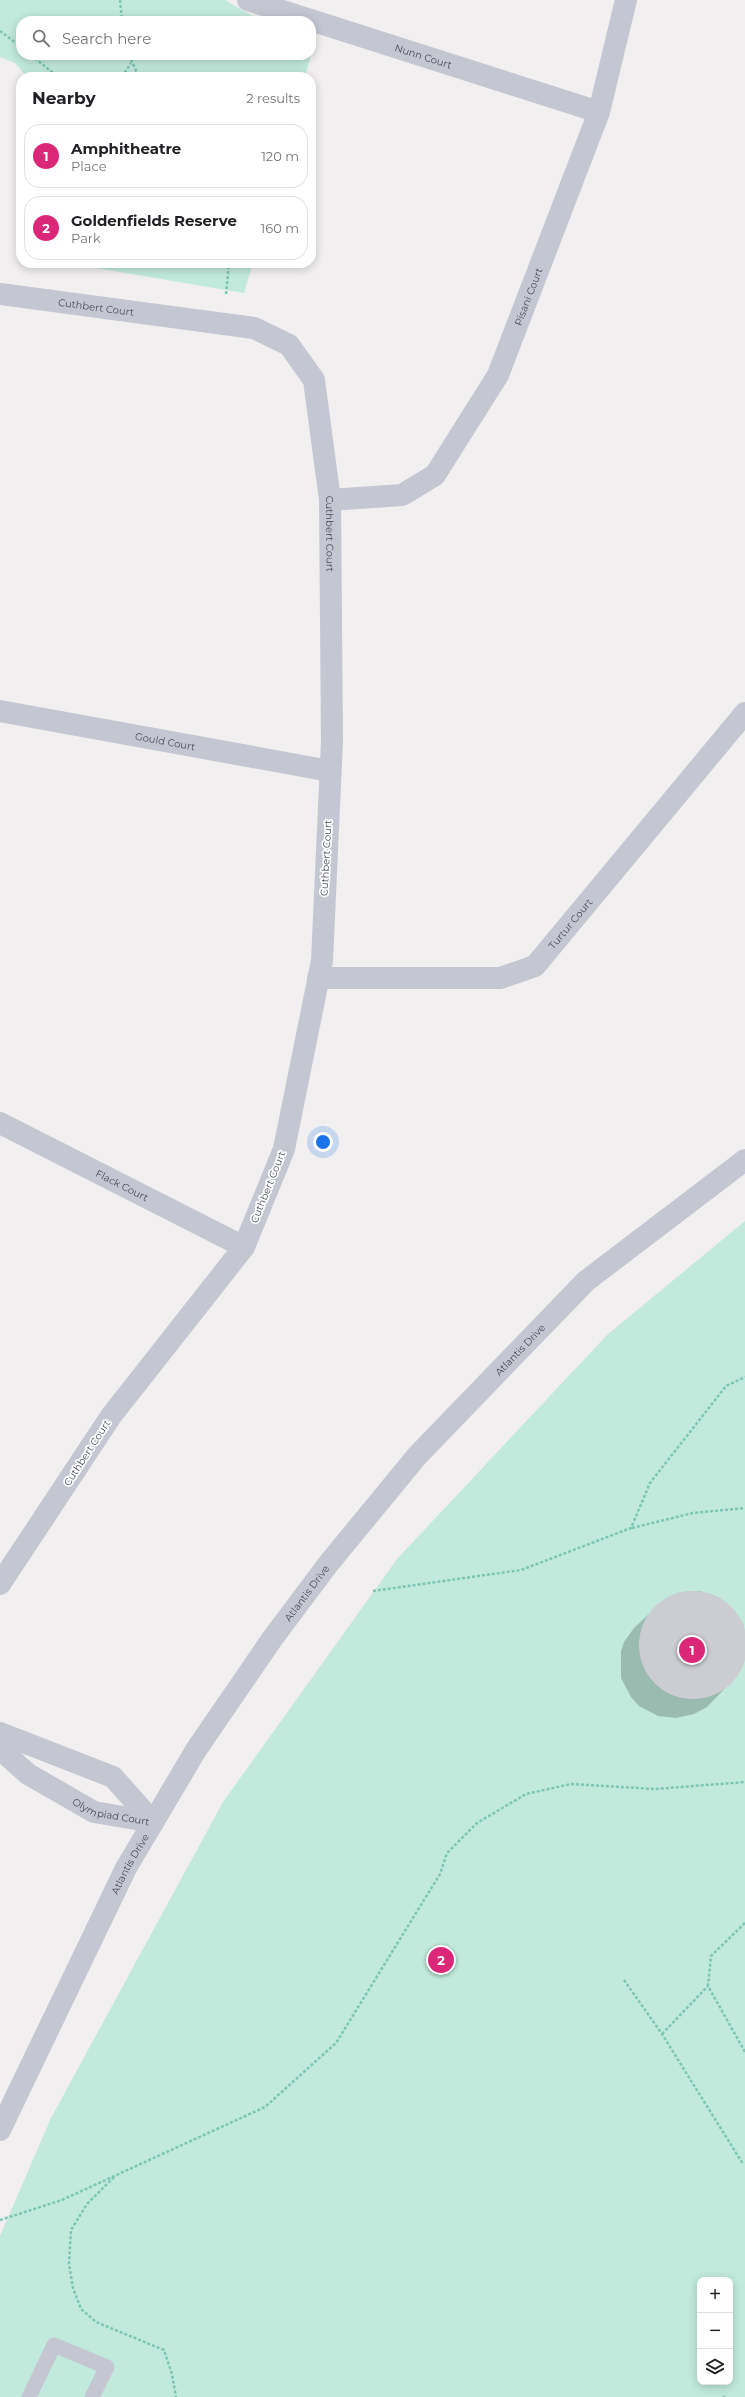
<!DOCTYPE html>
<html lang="en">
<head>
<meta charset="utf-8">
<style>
  :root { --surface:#fff; --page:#f2f2f2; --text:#202124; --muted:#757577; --line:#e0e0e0; --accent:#db2777 }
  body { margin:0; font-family:Montserrat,sans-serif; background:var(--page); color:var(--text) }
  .controls { position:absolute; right:12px; bottom:12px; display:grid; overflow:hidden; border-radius:8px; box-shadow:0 2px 10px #0003 }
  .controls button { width:36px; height:36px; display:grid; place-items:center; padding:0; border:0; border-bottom:1px solid var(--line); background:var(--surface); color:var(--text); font:20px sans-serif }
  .you { position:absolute; left:323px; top:1142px; width:14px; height:14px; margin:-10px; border:3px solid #fff; border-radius:50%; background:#1a73e8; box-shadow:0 0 0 6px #1a73e833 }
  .badge { display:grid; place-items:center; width:26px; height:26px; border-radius:50%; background:var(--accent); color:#fff; font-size:13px; font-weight:700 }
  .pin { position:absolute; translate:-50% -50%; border:2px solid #fff; box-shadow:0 1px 4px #0006 }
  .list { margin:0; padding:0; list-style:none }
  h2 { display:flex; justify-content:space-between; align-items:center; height:52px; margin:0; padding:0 16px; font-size:17px }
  h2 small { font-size:13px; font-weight:400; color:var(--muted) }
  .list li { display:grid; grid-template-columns:26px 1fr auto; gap:12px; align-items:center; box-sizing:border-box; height:64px; margin:0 8px 8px; padding:0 8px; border:1px solid var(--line); border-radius:16px }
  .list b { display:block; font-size:15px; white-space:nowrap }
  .list p { margin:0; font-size:13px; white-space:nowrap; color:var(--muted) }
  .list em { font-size:13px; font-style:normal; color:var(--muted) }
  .icon { flex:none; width:22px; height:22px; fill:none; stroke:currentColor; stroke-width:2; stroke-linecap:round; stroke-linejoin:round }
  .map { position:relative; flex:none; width:745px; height:2397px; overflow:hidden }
  .search { position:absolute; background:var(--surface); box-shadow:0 2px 10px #0003; left:16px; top:16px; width:300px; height:44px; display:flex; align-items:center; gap:10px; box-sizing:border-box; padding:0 14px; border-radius:16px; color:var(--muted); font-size:15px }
  .panel { position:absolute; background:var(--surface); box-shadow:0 2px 10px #0003; left:16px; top:72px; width:300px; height:196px; border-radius:16px }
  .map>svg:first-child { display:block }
  .green { fill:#c1eadc; fill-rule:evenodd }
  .shadow { fill:#0003 }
  .building { fill:#cccdd3 }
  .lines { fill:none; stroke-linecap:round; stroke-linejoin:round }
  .path { stroke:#7dc5b4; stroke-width:2.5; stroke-dasharray:3 2; stroke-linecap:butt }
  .service { stroke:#c4c7d2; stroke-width:15 }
  .minor { stroke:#c4c7d2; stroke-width:22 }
  .tertiary { stroke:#c4c7d2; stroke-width:22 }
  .labels { text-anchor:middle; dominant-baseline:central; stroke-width:3.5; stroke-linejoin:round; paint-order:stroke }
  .street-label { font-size:10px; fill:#494d5a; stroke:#fff }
</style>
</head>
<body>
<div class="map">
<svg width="745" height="2397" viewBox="0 0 745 2397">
  <rect width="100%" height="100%" fill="#f1efef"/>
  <path class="green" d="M0,0h225l36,21h-240v34h290l1,-4 -7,26h-278l-12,-14 -15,-6z
    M95,263h158l-9,30 -148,-25z
    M745,1221v1176h-745v-161l51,-118 172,-316 174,-243 210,-224zM700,2280h30v102h-30z"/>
  <path class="shadow" d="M700,1591l18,6 14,11 11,16 2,10 -1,26 -8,17 -29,30 -13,7 -18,4 -18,-2 -19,-10 -8,-9 -10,-19v-27l3,-9 10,-14 32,-30 15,-6z"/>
  <path class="building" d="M639 1645a54 54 0 1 1 108 0a54 54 0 1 1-108 0Z"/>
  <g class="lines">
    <path class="path" d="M120,0l2,21
      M0,31l21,16
      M31,55l27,22
      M129,55l10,22
      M122,77l9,-14
      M226,294l3,-31
      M632,1528l61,-15 52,-5
      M373,1591l148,-21 110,-42 19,-45 76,-97 19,-9
      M745,1923l-34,33 -3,30 37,66
      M624,1980l38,54 81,130
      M662,2034l46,-48
      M114,2177l-27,27 -16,26 -2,34 4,24 8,21 15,13 68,28 8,24 4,23
      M0,2220l62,-20 203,-93 71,-64 104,-169 7,-21 30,-30 49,-29 45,-10 84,5 90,-7
      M723,2396l2,1"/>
    <path class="service" d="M29,2397l25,-52 53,22 -15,30"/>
    <g class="minor">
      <path id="s1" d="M248,0l351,112"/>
      <path id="s2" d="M0,294l254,34 35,17 25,35 16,120 2,241 -10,220 -38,188 -40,98 -133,169 -111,168"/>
      <path id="s3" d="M330,500l72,-5 33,-20 63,-100 101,-263 27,-112"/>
      <path id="s4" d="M0,711l330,60"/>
      <path id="s5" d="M318,978h182l35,-12 210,-253"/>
      <path id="s6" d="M0,1123l244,124"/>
      <path d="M0,1733l113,44 40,45"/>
      <path id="s7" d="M0,1749l28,25 66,38 59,10"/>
    </g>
    <path class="tertiary" id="s8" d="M0,2130l126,-262 70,-118 76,-111 57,-76 88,-107 169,-175 159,-121"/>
  </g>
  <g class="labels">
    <g class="street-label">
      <text stroke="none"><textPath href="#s1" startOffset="184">Nunn Court</textPath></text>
      <text stroke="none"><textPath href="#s3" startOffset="313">Pisani Court</textPath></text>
      <text stroke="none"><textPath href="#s2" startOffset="97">Cuthbert Court</textPath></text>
      <text stroke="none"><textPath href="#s2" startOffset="493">Cuthbert Court</textPath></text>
      <text stroke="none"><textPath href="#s4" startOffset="168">Gould Court</textPath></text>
      <text transform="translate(326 858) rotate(-87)">Cuthbert Court</text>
      <text stroke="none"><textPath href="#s5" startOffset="274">Turtur Court</textPath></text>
      <text stroke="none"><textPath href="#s6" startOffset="137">Flack Court</textPath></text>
      <text transform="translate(268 1187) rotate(-68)">Cuthbert Court</text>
      <text stroke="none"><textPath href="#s8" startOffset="944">Atlantis Drive</textPath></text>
      <text transform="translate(87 1453) rotate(-57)">Cuthbert Court</text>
      <text stroke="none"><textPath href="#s8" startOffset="620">Atlantis Drive</textPath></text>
      <text stroke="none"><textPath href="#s7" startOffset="130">Olympiad Court</textPath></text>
      <text stroke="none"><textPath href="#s8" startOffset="296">Atlantis Drive</textPath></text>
    </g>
  </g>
</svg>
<div class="controls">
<button>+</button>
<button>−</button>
<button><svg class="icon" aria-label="layers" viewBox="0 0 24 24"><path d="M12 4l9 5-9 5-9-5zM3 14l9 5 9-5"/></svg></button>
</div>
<div class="you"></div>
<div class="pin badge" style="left:692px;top:1650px">1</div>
<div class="pin badge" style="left:441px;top:1960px">2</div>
<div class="search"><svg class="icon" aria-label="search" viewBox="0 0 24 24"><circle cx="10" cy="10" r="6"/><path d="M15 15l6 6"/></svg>Search here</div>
<section class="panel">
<h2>Nearby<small>2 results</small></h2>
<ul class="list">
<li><span class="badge">1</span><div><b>Amphitheatre</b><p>Place</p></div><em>120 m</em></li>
<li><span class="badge">2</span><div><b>Goldenfields Reserve</b><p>Park</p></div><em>160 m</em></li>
</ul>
</section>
</div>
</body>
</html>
